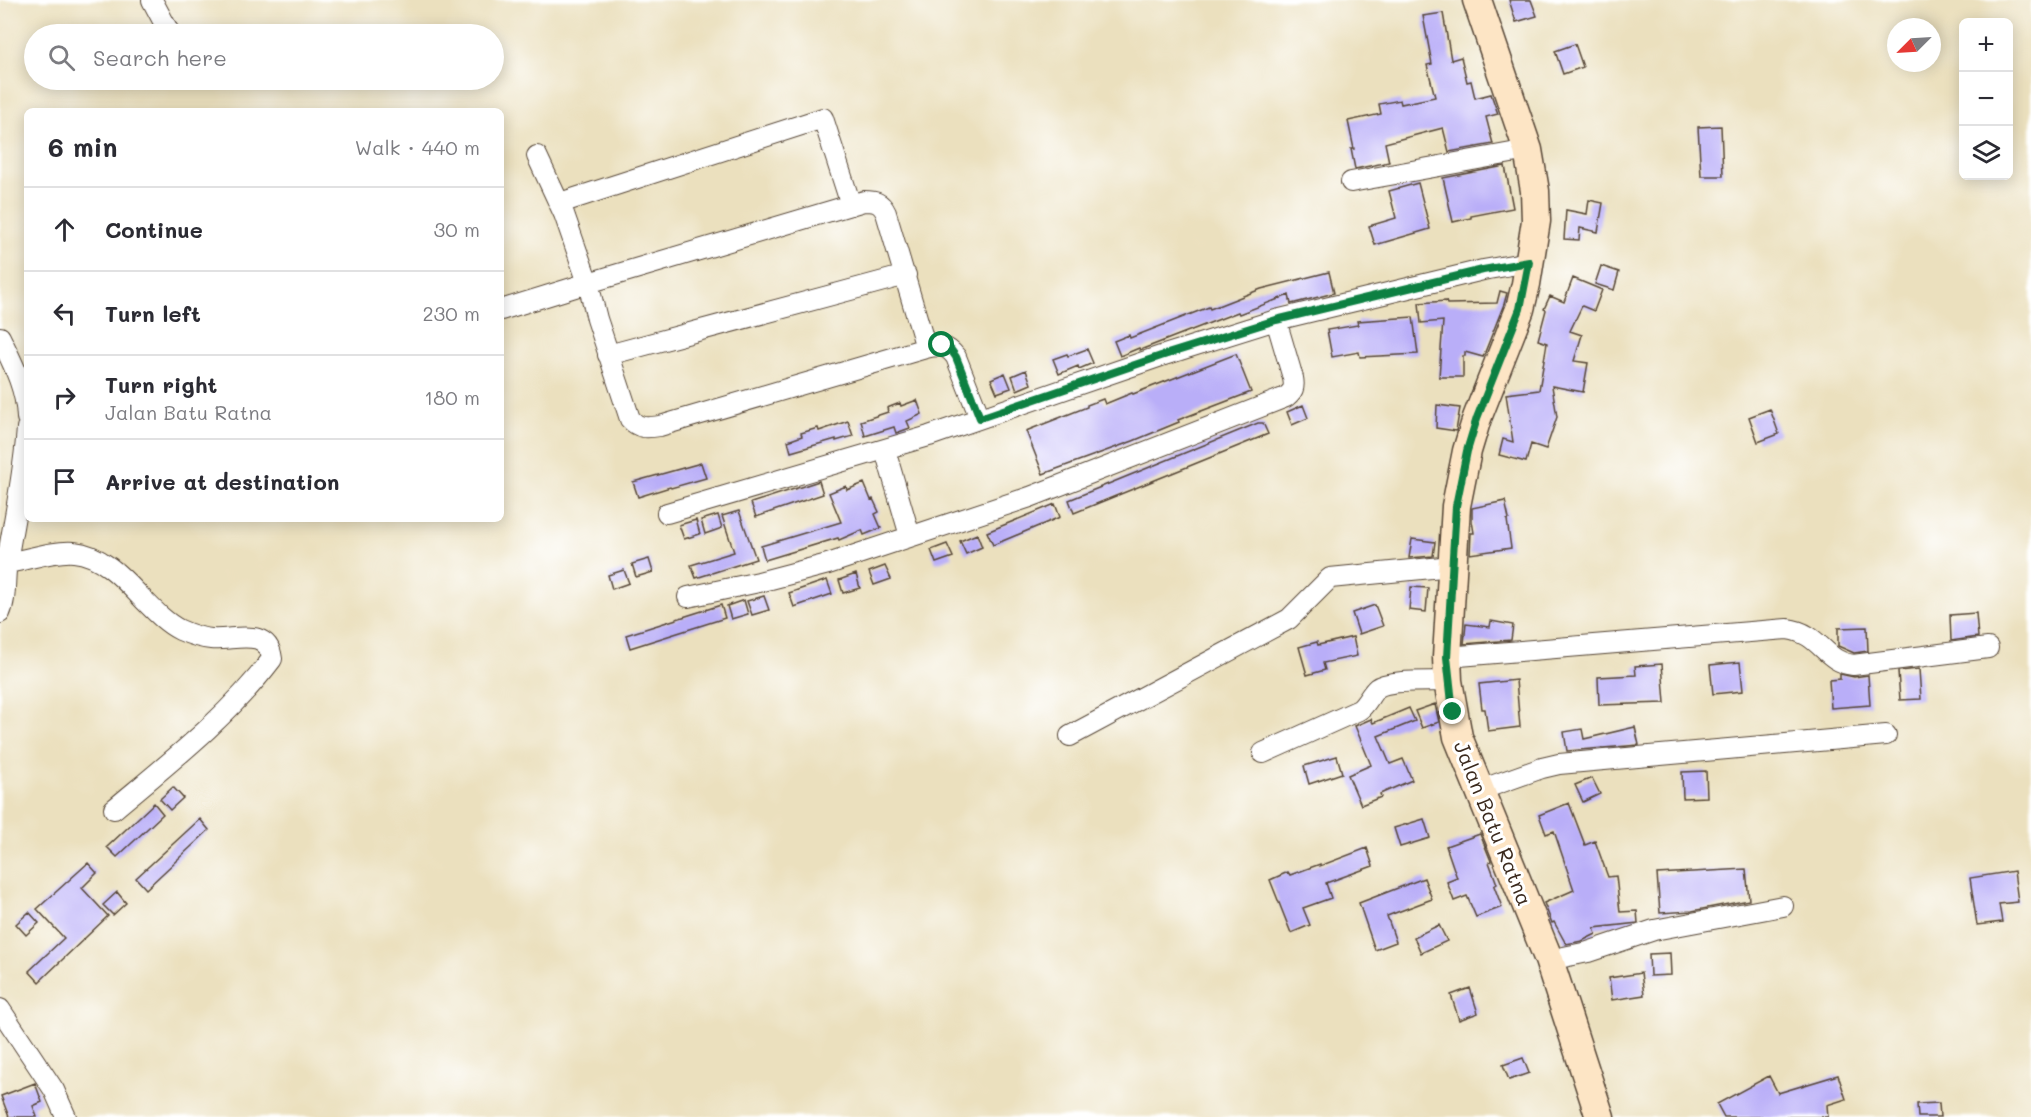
<!DOCTYPE html>
<html lang="en">
<head>
<meta charset="utf-8">
<style>
  :root { --surface:#fff; --page:#f2f2f3; --text:#2b2b33; --muted:#7c7c81; --line:#e1e1e2 }
  body { margin:0; font-family:Mali,sans-serif; background:var(--page); color:var(--text) }
  .controls { position:absolute; right:18px; top:18px; display:grid; overflow:hidden; border-radius:9px; box-shadow:0 3px 15px #0003 }
  .controls button { width:54px; height:54px; display:grid; place-items:center; padding:0; border:0; border-bottom:2px solid var(--line); background:var(--surface); color:var(--text); font:30px sans-serif }
  .compass { position:absolute; left:1887px; top:18px; width:54px; height:54px; border-radius:50%; background:var(--surface); box-shadow:0 3px 15px #0003; rotate:246deg }
  .stop { position:absolute; width:18px; height:18px; margin:-14px; border:4px solid #0b8043; border-radius:50%; background:#fff }
  .stop.end { background:#0b8043; border-color:#fff; box-shadow:0 2px 6px #0008 }
  .list { margin:0; padding:0; list-style:none }
  h2 { display:flex; justify-content:space-between; align-items:center; height:78px; margin:0; padding:0 24px; font-size:26px }
  h2 small { font-size:20px; font-weight:400; color:var(--muted) }
  .list li { display:grid; grid-template-columns:39px 1fr auto; gap:18px; align-items:center; box-sizing:border-box; height:84px; padding:0 24px; border-top:2px solid var(--line) }
  .list b { display:block; font-size:22px; white-space:nowrap }
  .list p { margin:0; font-size:20px; white-space:nowrap; color:var(--muted) }
  .list em { font-size:20px; font-style:normal; color:var(--muted) }
  .icon { flex:none; width:33px; height:33px; fill:none; stroke:currentColor; stroke-width:2; stroke-linecap:round; stroke-linejoin:round }
  .map { position:relative; flex:none; width:2031px; height:1117px; overflow:hidden }
  .search { position:absolute; background:var(--surface); box-shadow:0 3px 15px #0003; left:24px; top:24px; width:480px; height:66px; display:flex; align-items:center; gap:15px; box-sizing:border-box; padding:0 21px; border-radius:33px; color:var(--muted); font-size:22px }
  .panel { position:absolute; background:var(--surface); box-shadow:0 3px 15px #0003; left:24px; top:108px; width:480px; height:414px; border-radius:9px }
  .map>svg:first-child { display:block }
  .building { fill:#b9aef8 }
  .lines { fill:none; stroke-linecap:round; stroke-linejoin:round }
  .street-casing { stroke:#554536; stroke-width:22 }
  .secondary-casing { stroke:#554536; stroke-width:31 }
  .street { stroke:#fff; stroke-width:20 }
  .secondary { stroke:#fde5c5; stroke-width:28 }
  .route { stroke:#0b8043; stroke-width:8 }
  .labels { text-anchor:middle; dominant-baseline:central; stroke-width:6; stroke-linejoin:round; paint-order:stroke }
  .street-label { font-size:21px; fill:#3b2a1e; stroke:#fff }
</style>
</head>
<body>
<div class="map">
<svg width="2031" height="1117" viewBox="0 0 2031 1117">
  <rect width="100%" height="100%" fill="#fff"/>
  <filter id="ink" filterUnits="userSpaceOnUse"><feTurbulence type="fractalNoise" baseFrequency=".0167" numOctaves="2"/><feDisplacementMap in="SourceGraphic" scale="12" xChannelSelector="R" yChannelSelector="G"/><feConvolveMatrix kernelMatrix="1 2 1 2 8 2 1 2 1" color-interpolation-filters="sRGB"/></filter>
  <filter id="wash" filterUnits="userSpaceOnUse"><feTurbulence type="fractalNoise" baseFrequency=".008" numOctaves="4" result="noise"/><feDisplacementMap in="SourceGraphic" scale="24" xChannelSelector="R" yChannelSelector="G"/><feGaussianBlur stdDeviation="1.35" result="paint"/><feColorMatrix in="noise" values="0 0 0 0 0 0 0 0 0 0 0 0 0 0 0 0 0 1.4 0 .05"/><feComposite in="paint" operator="in"/></filter>
  <g filter="url(#wash)">
    <rect width="100%" height="100%" fill="#ebe0be"/>
    <g id="blocks">
      <path class="building" d="M1509,0h22l6,16 -21,6z
        M1443,13l8,47 10,-3 6,25 4,-1 4,17 16,-4 7,20 -12,3 7,27 -44,8 -6,-24 -58,15 4,19 -34,7 -4,-20h3l-6,-28 33,-7 -2,-10 21,-4 1,4 34,-7 -8,-32 5,-1 -9,-48z
        M1575,44l8,23 -20,7 -8,-23z
        M1721,126l2,50h-22l-3,-49z
        M1505,166l8,42 -42,8v2l-18,4 -10,-44z
        M1418,183l12,46 -55,16 -6,-19 27,-8 -7,-27z
        M1589,200l14,3 -5,29 -18,-4 -1,12 -15,-1 2,-29 21,4z
        M1601,266l18,6 -5,18 -19,-6z
        M1329,272l5,21 -43,11 -2,-9 -50,19 -1,-2 -98,38 -1,-2 -19,8 -6,-15 15,-6 1,3 79,-31 1,2 51,-20z
        M1573,278l29,12 -8,21 -12,-5 -12,25 12,4 -8,26 14,2 -5,29 -31,-6 5,31 -11,32 -15,-5 -5,18 -27,-7 4,-16 10,3 -7,-48 33,-4 8,-47 -9,-3 8,-30 -2,-1 6,-13 14,6z
        M1500,291l7,2 -3,11 -21,53 -18,-5v4h-2v21h-24l4,-56 -22,2 -2,-20 27,-2 1,3 50,-1z
        M1413,317l5,37 -58,3 -1,-5 -27,5 -5,-27 31,-5 -1,-4z
        M1087,349l6,14 -14,6 -1,-3 -19,8 -6,-15 14,-5 1,2z
        M1236,354l15,38 -73,28 1,2 -46,19 -90,33 -17,-43 61,-24v-2l16,-6 2,5 27,-11 1,1z
        M1026,370l5,14 -14,6 -5,-14z
        M1005,373l6,15 -14,5 -6,-14z
        M917,400l5,14 -15,7 3,7 -14,5 -2,-6 -29,9 -4,-15 27,-9 -1,-4 13,-5 1,3z
        M1303,405l5,13 -16,7 -5,-13z
        M1437,405l23,3 -4,23 -20,-3z
        M1770,409l9,25 -21,8 -9,-25z
        M848,421l5,15 -17,5v-2l-45,13 -3,-11 14,-5 -1,-3 17,-5 1,3z
        M1258,423h5l5,11 -194,79 -5,-13z
        M701,463l5,15 -35,10 -1,-1 -32,10 -5,-15z
        M819,481l4,13 -67,23 -5,-14z
        M864,483l7,17 2,-1 6,13 -4,2 6,14 -17,7 -2,-5 -23,10 -1,-2 -73,22 -4,-14 80,-24 -12,-29 17,-7 1,4z
        M1505,501l4,18 -2,1 4,28 -41,6 1,-21h3l-2,-12v-13z
        M1055,504l5,13 -67,28 -6,-13z
        M739,511l17,48 -60,19 -5,-13 43,-13 -12,-36z
        M718,515l4,13 -17,6 -4,-14z
        M696,520l4,14 -16,5 -5,-14z
        M977,534l5,13 -16,7 -6,-13z
        M1412,539l23,3 -2,14 -24,2z
        M947,544l6,13 -17,6 -5,-13z
        M649,559l4,13 -17,5 -4,-13z
        M885,566l6,13 -17,6 -5,-13z
        M624,570l5,13 -17,6 -4,-14z
        M856,574l4,14 -17,5 -4,-13z
        M827,580l5,14 -38,13 -5,-14z
        M1411,587l17,1 -2,24 -17,-2z
        M764,596l5,14 -17,5 -5,-14z
        M744,600l4,14 -17,5 -4,-13z
        M721,605l4,13 -95,30 -4,-13z
        M1375,605l8,21 -24,8 -7,-21z
        M1976,613l2,24 -27,4 -1,-26z
        M1491,621l22,4 -2,15 -47,4 2,-20 24,3z
        M1867,627l1,24 -14,2 -16,-7v-18z
        M1353,637l4,19 -34,7 2,7 -18,5 -8,-28 18,-5 1,3z
        M1740,662l3,29 -30,3 -3,-29z
        M1662,664l3,39 -66,2 -1,-28 38,-2 -1,-9z
        M1919,669l2,30 -21,1 -2,-29z
        M1840,674l14,3 14,-2 2,30 -39,3 -2,-28 11,-1z
        M1516,680l4,47 -32,4 -3,-22h-3l-3,-25z
        M1435,704l4,18 -17,6 -7,-17z
        M1409,708l6,13 -37,15 12,28 13,-5 9,21 -32,14 1,3 -20,8 -13,-30 23,-10 -16,-39 16,-7 2,4z
        M1635,727l4,18 -72,6 -3,-19 18,-3 2,10z
        M1337,756l5,17 -33,11 -5,-18z
        M1706,771l1,26 -24,1 -1,-26z
        M1592,778l8,16 -17,8 -8,-17z
        M173,787l10,11 -13,12 -10,-11z
        M154,803l9,11 -46,43 -10,-10z
        M1569,803l16,42 10,-4 13,36 8,-1 4,36 17,-1 1,12 -44,5 2,6 -14,7 -16,3 -12,-22 -2,1 -8,-20 30,-13 -20,-59 -8,3 -7,-19z
        M200,819l9,11 -63,59 -10,-11z
        M1424,819l6,19 -30,9 -6,-19z
        M1480,834l11,27 -2,1 8,22 -3,2 8,21 -26,10 -9,-21 -13,5 -7,-19 10,-4 -11,-32z
        M1367,848l6,18 -47,17 5,15 -28,10 7,17 -19,8 -21,-53 18,-8 2,3 30,-11v2z
        M88,863l9,10 -15,15 26,28 -69,66 -10,-11 35,-33 -27,-29z
        M1746,869l3,31 -57,11 -32,2 -3,-39z
        M2014,871l4,31 -19,2 3,18 -25,3 -7,-47z
        M1424,878l8,21 -45,17 9,26 -21,8 -16,-47z
        M117,892l9,11 -13,12 -10,-10z
        M29,912l10,11 -13,12 -10,-11z
        M1439,925l8,16 -26,12 -7,-16z
        M1670,953l1,22 -21,1 -1,-22z
        M1641,973l3,22 -32,5 -3,-22z
        M1470,988l8,25 -19,7 -8,-25z
        M1523,1058l6,15 -20,7 -6,-15z
        M1838,1075l8,24 -19,6 1,12h-104l-7,-13 52,-28 9,17z
        M35,1083l7,19 -9,4 4,11h-28l-8,-21z
        M1939,1103l1,14h-22l-1,-13z"/>
    </g>
  </g>
  <g filter="url(#ink)">
    <use href="#blocks" fill-opacity="0" stroke="#554536" stroke-width="1.5"/>
    <g class="lines">
      <defs>
        <path id="street" d="M152,0l18,34
          M537,156l27,58 24,69 276,-82c11,0 17,1 22,12l40,135
          M1351,182l177,-32
          M560,203l263,-85 28,87
          M501,310l87,-27 9,36 33,100c9,10 17,9 30,7l266,-78c14,-3 21,-3 30,9l24,61
          M0,337c13,27 26,51 27,81
          M608,355l298,-80
          M885,450l25,86
          M667,513l262,-77 232,-80 115,-36 207,-50 46,-8
          M7,563c19,-3 48,-13 67,-11 26,2 48,25 64,42 13,13 26,28 42,36 9,4 21,8 31,9 23,2 57,-13 61,20 -44,58 -102,103 -158,150
          M688,597l71,-15 69,-18 202,-67 256,-100c7,-6 9,-9 7,-19l-17,-58
          M0,613c7,-15 4,-34 7,-51 7,-44 17,-88 20,-134
          M1447,657l340,-28c34,4 37,33 66,36l135,-17
          M1070,736l219,-117 41,-41 122,-12
          M1263,753l96,-43c8,-6 11,-16 18,-22 11,-9 55,-6 71,-7
          M1480,790l62,-22 17,-4 327,-29
          M1549,960l39,-8 66,-22 129,-24
          M0,1009l54,81 12,27"/>
        <path id="secondary" d="M1477,0l51,150 7,41 1,30 -10,63 -6,25 -43,109 -10,33 -11,55 -9,151 1,24 10,56 91,223 51,157"/>
      </defs>
      <use href="#street" class="street-casing"/>
      <use href="#secondary" class="secondary-casing"/>
      <use href="#street" class="street"/>
      <use href="#secondary" class="secondary"/>
    </g>
  </g>
  <g class="lines" filter="url(#ink)">
    <path class="route" d="M942,345l9,5 5,7 24,61 181,-62 115,-36 207,-50 46,-8 -9,47 -43,109 -10,33 -11,55 -9,151 6,55"/>
  </g>
  <g class="labels">
    <g class="street-label">
      <text transform="translate(1494 823) rotate(68)">Jalan Batu Ratna</text>
    </g>
  </g>
</svg>
<div class="controls">
<button>+</button>
<button>−</button>
<button><svg class="icon" aria-label="layers" viewBox="0 0 24 24"><path d="M12 4l9 5-9 5-9-5zM3 14l9 5 9-5"/></svg></button>
</div>
<svg class="compass" viewBox="-18 -18 36 36"><path d="M0-13l5 13h-10z" fill="#e53935"/><path d="M0 13l5-13h-10z" fill="#7c7c81"/></svg>
<div class="stop" style="left:942px;top:345px"></div>
<div class="stop end" style="left:1453px;top:712px"></div>
<div class="search"><svg class="icon" aria-label="search" viewBox="0 0 24 24"><circle cx="10" cy="10" r="6"/><path d="M15 15l6 6"/></svg>Search here</div>
<section class="panel">
<h2>6 min<small>Walk · 440 m</small></h2>
<ul class="list">
<li><svg class="icon" aria-label="ahead" viewBox="0 0 24 24"><path d="M12 20V5M6 11l6-6 6 6"/></svg><div><b>Continue</b></div><em>30 m</em></li>
<li><svg class="icon" aria-label="left" viewBox="0 0 24 24"><path d="M17 20v-9H6M10 6l-5 5 5 5"/></svg><div><b>Turn left</b></div><em>230 m</em></li>
<li><svg class="icon" aria-label="right" viewBox="0 0 24 24"><path d="M7 20v-9h11M14 6l5 5-5 5"/></svg><div><b>Turn right</b><p>Jalan Batu Ratna</p></div><em>180 m</em></li>
<li><svg class="icon" aria-label="arrive" viewBox="0 0 24 24"><path d="M6 21V4h12l-3 4 3 4H6"/></svg><div><b>Arrive at destination</b></div></li>
</ul>
</section>
</div>
</body>
</html>
